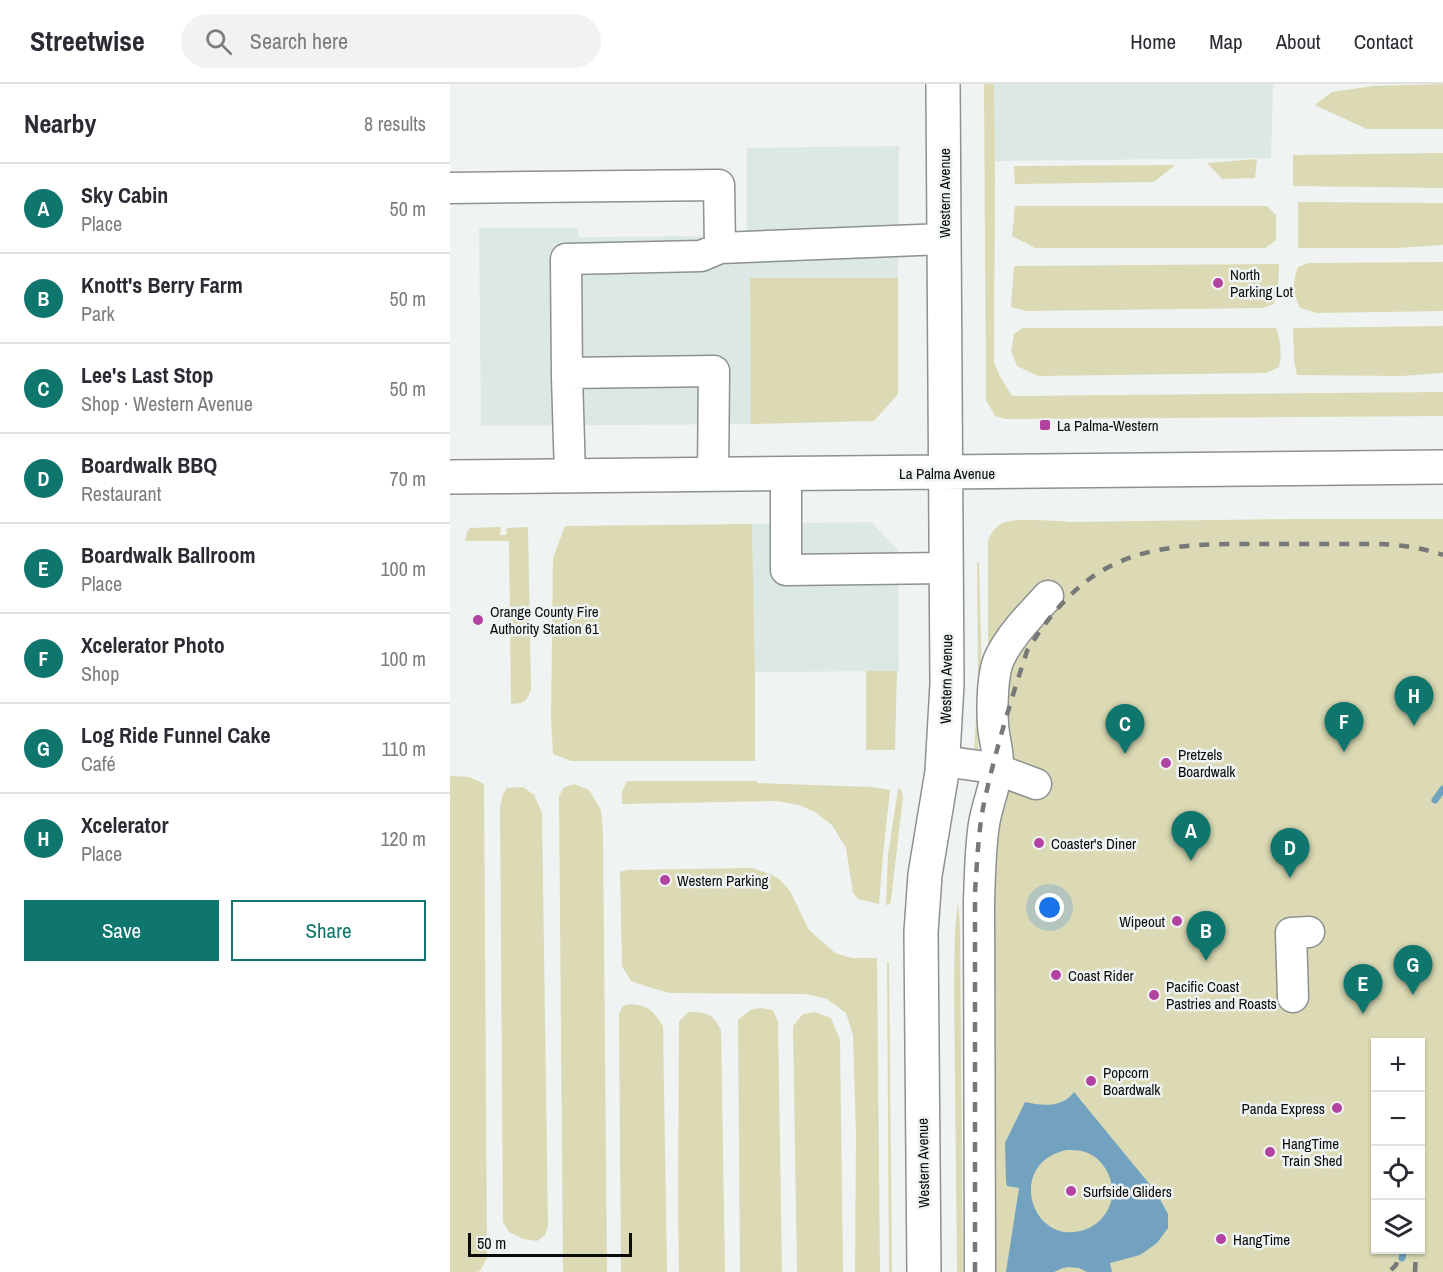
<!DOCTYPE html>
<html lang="en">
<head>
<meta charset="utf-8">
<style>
  :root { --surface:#fff; --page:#f2f2f3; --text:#2b2b33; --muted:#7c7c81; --line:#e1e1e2; --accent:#0f766e }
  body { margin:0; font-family:"Archivo Narrow",sans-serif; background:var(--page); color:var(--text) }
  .controls { position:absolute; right:18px; bottom:18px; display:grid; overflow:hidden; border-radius:0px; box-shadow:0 2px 4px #0004 }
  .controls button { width:54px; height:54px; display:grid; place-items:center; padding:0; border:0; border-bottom:2px solid var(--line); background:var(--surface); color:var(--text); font:30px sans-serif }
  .scale { position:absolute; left:18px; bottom:15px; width:164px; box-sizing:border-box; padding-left:6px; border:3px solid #0a0c0b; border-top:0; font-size:16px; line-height:21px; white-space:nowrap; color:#0a0c0b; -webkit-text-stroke:4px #eff3f1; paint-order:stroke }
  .you { position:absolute; left:600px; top:824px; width:21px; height:21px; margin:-15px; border:4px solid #fff; border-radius:50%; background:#1a73e8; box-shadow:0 0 0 9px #1a73e833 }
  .badge { display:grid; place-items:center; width:39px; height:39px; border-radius:50%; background:var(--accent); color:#fff; font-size:20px; font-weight:700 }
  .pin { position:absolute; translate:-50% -50px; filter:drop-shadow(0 2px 3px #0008) }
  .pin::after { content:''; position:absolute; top:32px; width:21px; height:18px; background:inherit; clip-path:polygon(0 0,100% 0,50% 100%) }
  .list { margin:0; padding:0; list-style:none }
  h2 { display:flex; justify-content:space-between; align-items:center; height:78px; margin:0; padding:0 24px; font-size:26px }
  h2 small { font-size:20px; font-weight:400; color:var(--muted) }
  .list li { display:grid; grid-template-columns:39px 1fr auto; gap:18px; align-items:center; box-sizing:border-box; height:90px; padding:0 24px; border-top:2px solid var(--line) }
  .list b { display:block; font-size:22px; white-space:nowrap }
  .list p { margin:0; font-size:20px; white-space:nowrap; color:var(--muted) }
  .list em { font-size:20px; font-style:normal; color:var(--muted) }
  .actions { display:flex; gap:12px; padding:18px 24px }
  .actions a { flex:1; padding:14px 0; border:2px solid var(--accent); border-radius:0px; text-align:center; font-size:21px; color:var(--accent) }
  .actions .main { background:var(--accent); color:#fff }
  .icon { flex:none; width:33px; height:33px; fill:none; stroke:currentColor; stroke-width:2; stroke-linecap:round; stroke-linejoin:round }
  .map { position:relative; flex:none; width:993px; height:1188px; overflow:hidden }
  header { display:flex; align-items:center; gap:36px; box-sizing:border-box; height:84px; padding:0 30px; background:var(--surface); border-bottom:2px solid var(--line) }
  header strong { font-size:28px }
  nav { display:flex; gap:33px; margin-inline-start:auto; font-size:21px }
  .search { width:420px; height:54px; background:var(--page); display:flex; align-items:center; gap:15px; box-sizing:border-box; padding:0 21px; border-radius:33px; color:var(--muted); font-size:22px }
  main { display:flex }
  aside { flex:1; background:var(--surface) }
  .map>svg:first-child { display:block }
  .built { fill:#dce8e4 }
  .green { fill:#dbdab4; fill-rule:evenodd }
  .water { fill:#72a2c0; fill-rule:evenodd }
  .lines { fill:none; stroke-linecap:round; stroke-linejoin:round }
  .stream { stroke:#72a2c0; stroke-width:7 }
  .minor-casing { stroke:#8d9190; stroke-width:33 }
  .major-casing { stroke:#8d9190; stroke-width:36 }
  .minor { stroke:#fff; stroke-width:30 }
  .major { stroke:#fff; stroke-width:33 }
  .rail { stroke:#767977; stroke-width:4.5; stroke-dasharray:10 10; stroke-linecap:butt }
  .poi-dot { fill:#b343a0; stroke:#eff3f1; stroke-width:2 }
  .labels { text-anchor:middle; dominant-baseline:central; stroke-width:5; stroke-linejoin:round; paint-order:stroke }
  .street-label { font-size:15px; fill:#0a0c0b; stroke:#eff3f1 }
  .poi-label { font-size:15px; fill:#0a0c0b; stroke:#eff3f1; text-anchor:start }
</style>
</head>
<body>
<header>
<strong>Streetwise</strong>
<div class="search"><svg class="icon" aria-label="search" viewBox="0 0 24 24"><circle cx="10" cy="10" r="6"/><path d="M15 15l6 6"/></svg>Search here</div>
<nav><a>Home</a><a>Map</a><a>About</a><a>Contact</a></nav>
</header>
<main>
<aside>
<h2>Nearby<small>8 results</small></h2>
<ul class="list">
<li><span class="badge">A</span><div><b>Sky Cabin</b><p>Place</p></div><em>50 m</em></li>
<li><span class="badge">B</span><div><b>Knott's Berry Farm</b><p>Park</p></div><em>50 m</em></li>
<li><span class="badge">C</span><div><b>Lee's Last Stop</b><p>Shop · Western Avenue</p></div><em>50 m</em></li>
<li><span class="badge">D</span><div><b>Boardwalk BBQ</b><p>Restaurant</p></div><em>70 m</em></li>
<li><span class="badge">E</span><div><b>Boardwalk Ballroom</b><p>Place</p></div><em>100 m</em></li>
<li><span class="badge">F</span><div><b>Xcelerator Photo</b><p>Shop</p></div><em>100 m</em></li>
<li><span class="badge">G</span><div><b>Log Ride Funnel Cake</b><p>Café</p></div><em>110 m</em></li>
<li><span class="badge">H</span><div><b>Xcelerator</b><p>Place</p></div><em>120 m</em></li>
</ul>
<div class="actions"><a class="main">Save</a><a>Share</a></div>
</aside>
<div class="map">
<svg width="993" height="1188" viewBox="0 0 993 1188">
  <rect width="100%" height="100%" fill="#eff3f1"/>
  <path class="built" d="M544,0h279l-2,74 -276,3z
    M449,62l-1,132 -148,1 1,145 -270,2 -2,-198h99l1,9 168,-1v-88z
    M421,438l27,28 1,121 -144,1 -3,-148z"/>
  <path class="green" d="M534,0h10c2,93 0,186 0,278l5,13 13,21 431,-4v24l-437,3 -11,-3 -9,-16z
    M993,0v45h-76l-52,-24 17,-13 41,-6z
    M993,69v35l-150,-2v-31z
    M807,75l-2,19 -33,1 -15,-16z
    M725,81l-21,17 -139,2 -1,-18z
    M848,118l145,1v42l-45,3h-100z
    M565,122h252l9,9v25l-11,8h-230l-23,-12z
    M993,178v49l-126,2 -17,-5c-7,-15 -8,-25 -2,-41l11,-4z
    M829,180l-1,26 -4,14 -12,4 -235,3 -16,-4 3,-41z
    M300,194h148v116l-24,27 -123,3z
    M993,242v47l-42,3 -104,-1 -3,-15 -1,-32z
    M572,244h254c5,14 6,25 3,39l-13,6 -228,3 -21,-10 -6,-15 3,-17z
    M847,435h146v753h-472l6,-458 11,-136v-138c4,-8 8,-15 17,-18 13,-4 45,-1 60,-1l1,1zM926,958h44v208h-44z
    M302,440l3,148v89h-184l-18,-7 -2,-34 2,-162 12,-32z
    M51,443l-1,8h6l1,-7 21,-1 3,163 -5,10 -5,3 -10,1 -2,-163h-44l2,-9 3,-4z
    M527,478h2l3,118 -4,74 -4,-1 4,-73z
    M416,587h31l-2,79h-29z
    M2,692l17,1 15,7 3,474 -7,13 -4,1h-26v-495z
    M177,697h129l2,2 114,4 18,3 -7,65 -4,49 -21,-5 -5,-6 -7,-45 -14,-23 -17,-13 -16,-7 -23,-4 -154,3v-12z
    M124,700l15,6 12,20 2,24 4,438h-44l-4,-475 4,-9z
    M73,703l11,8 8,18 6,413 -3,9 -8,6 -14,-2 -14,-7 -6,-10 -3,-415 3,-13 4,-6z
    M448,705h3l2,8 -12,102 -1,5 -4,1 2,-50z
    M301,784l19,6 9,5 11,12 19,39 26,23 17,5h25l3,314h-25l1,-137 -3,-100 -7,-22 -19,-14 -21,-5 -136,-1 -19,-5 -20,-7 -9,-15 -2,-94 7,-2z
    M508,818l2,23 3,347h-6l-3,-288 1,-55z
    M437,877l2,2 3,309h-3z
    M181,920c19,2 22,7 32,22l4,246h-46l-2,-259 4,-7z
    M310,924l13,2 5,12 4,250h-42l-2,-252 12,-10z
    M238,928c19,0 24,1 33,18l4,242h-46l-1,-62 1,-188z
    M365,928l16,6 9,22 3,232h-46l-4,-246 10,-12z"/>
  <path class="water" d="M624,1008l82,100 12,22v14l-11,15 -17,12 -30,8 2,9h-25l-8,-4 -10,-1 -6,1 -9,4h-48l13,-84 -12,-2 -1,-5 -1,-38 20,-41c17,4 38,6 49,-10zM617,1066c6,0 12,0 18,2 20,6 33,33 25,53 -4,10 -11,18 -21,23 -56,25 -86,-65 -22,-78z"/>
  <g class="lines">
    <path class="stream" d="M985,716l8,-11
      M952,1174l2,-8"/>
    <defs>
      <path id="minor" d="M0,104l269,-3 1,63 224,-9
        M117,289l147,-2 -1,104
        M336,390v96l160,-2
        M120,392l-3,-100 -1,-117 135,-3 19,-8
        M493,677l50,7 43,16
        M843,913l-2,-64 18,-1
        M530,1188l-1,-370c1,-26 1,-52 5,-78 3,-18 10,-35 13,-53 3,-16 -3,-31 -4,-46 -1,-17 -1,-53 7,-68 11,-23 31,-42 48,-61"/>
      <path id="major" d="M0,393l993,-10
        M474,1188l-3,-340 4,-57 17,-103 5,-88 -4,-600"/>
    </defs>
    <use href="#minor" class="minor-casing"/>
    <use href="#major" class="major-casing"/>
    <use href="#minor" class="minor"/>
    <use href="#major" class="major"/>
    <path class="rail" d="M941,1186l5,-5 2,-7
      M525,1188v-380c2,-28 3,-56 8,-84 11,-53 27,-105 44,-157 21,-35 51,-71 90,-88 43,-20 97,-19 144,-19 39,0 79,0 119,0 21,1 43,4 63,11
      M965,1188l1,-22"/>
  </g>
  <g class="poi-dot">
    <circle cx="768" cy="199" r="6"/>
    <rect x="589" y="335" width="12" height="12" rx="3"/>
    <circle cx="28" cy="536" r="6"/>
    <circle cx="716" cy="679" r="6"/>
    <circle cx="589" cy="759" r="6"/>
    <circle cx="215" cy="796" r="6"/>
    <circle cx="727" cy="837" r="6"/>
    <circle cx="606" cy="891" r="6"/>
    <circle cx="704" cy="911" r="6"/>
    <circle cx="641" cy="997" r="6"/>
    <circle cx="887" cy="1024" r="6"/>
    <circle cx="820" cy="1068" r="6"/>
    <circle cx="621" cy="1107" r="6"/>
    <circle cx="771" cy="1155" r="6"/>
  </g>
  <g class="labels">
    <g class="street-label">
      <text transform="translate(494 109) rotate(-90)">Western Avenue</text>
      <text x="497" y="389">La Palma Avenue</text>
      <text transform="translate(496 595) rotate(-89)">Western Avenue</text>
      <text transform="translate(473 1079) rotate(-91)">Western Avenue</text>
    </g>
    <g class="poi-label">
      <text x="780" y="190">North<tspan x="780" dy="17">Parking Lot</tspan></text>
      <text x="607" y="341">La Palma-Western</text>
      <text x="40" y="527">Orange County Fire<tspan x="40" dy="17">Authority Station 61</tspan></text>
      <text x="728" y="670">Pretzels<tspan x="728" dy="17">Boardwalk</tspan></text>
      <text x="601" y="759">Coaster's Diner</text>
      <text x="227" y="796">Western Parking</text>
      <text x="715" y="837" text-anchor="end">Wipeout</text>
      <text x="618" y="891">Coast Rider</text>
      <text x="716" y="902">Pacific Coast<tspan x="716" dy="17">Pastries and Roasts</tspan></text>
      <text x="653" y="988">Popcorn<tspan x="653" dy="17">Boardwalk</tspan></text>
      <text x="875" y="1024" text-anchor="end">Panda Express</text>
      <text x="832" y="1059">HangTime<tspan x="832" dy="17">Train Shed</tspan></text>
      <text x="633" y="1107">Surfside Gliders</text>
      <text x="783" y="1155">HangTime</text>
    </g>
  </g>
</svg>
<div class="controls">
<button>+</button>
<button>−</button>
<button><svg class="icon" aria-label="locate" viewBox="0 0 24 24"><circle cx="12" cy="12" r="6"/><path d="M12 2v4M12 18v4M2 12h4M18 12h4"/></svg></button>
<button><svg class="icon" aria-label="layers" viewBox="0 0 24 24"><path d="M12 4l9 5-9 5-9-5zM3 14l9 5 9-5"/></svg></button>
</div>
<div class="scale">50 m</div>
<div class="you"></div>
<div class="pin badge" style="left:741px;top:777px">A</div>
<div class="pin badge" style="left:756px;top:877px">B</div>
<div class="pin badge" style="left:675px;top:670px">C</div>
<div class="pin badge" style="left:840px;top:794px">D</div>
<div class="pin badge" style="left:913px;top:930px">E</div>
<div class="pin badge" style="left:894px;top:668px">F</div>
<div class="pin badge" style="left:963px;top:911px">G</div>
<div class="pin badge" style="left:964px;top:642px">H</div>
</div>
</main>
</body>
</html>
